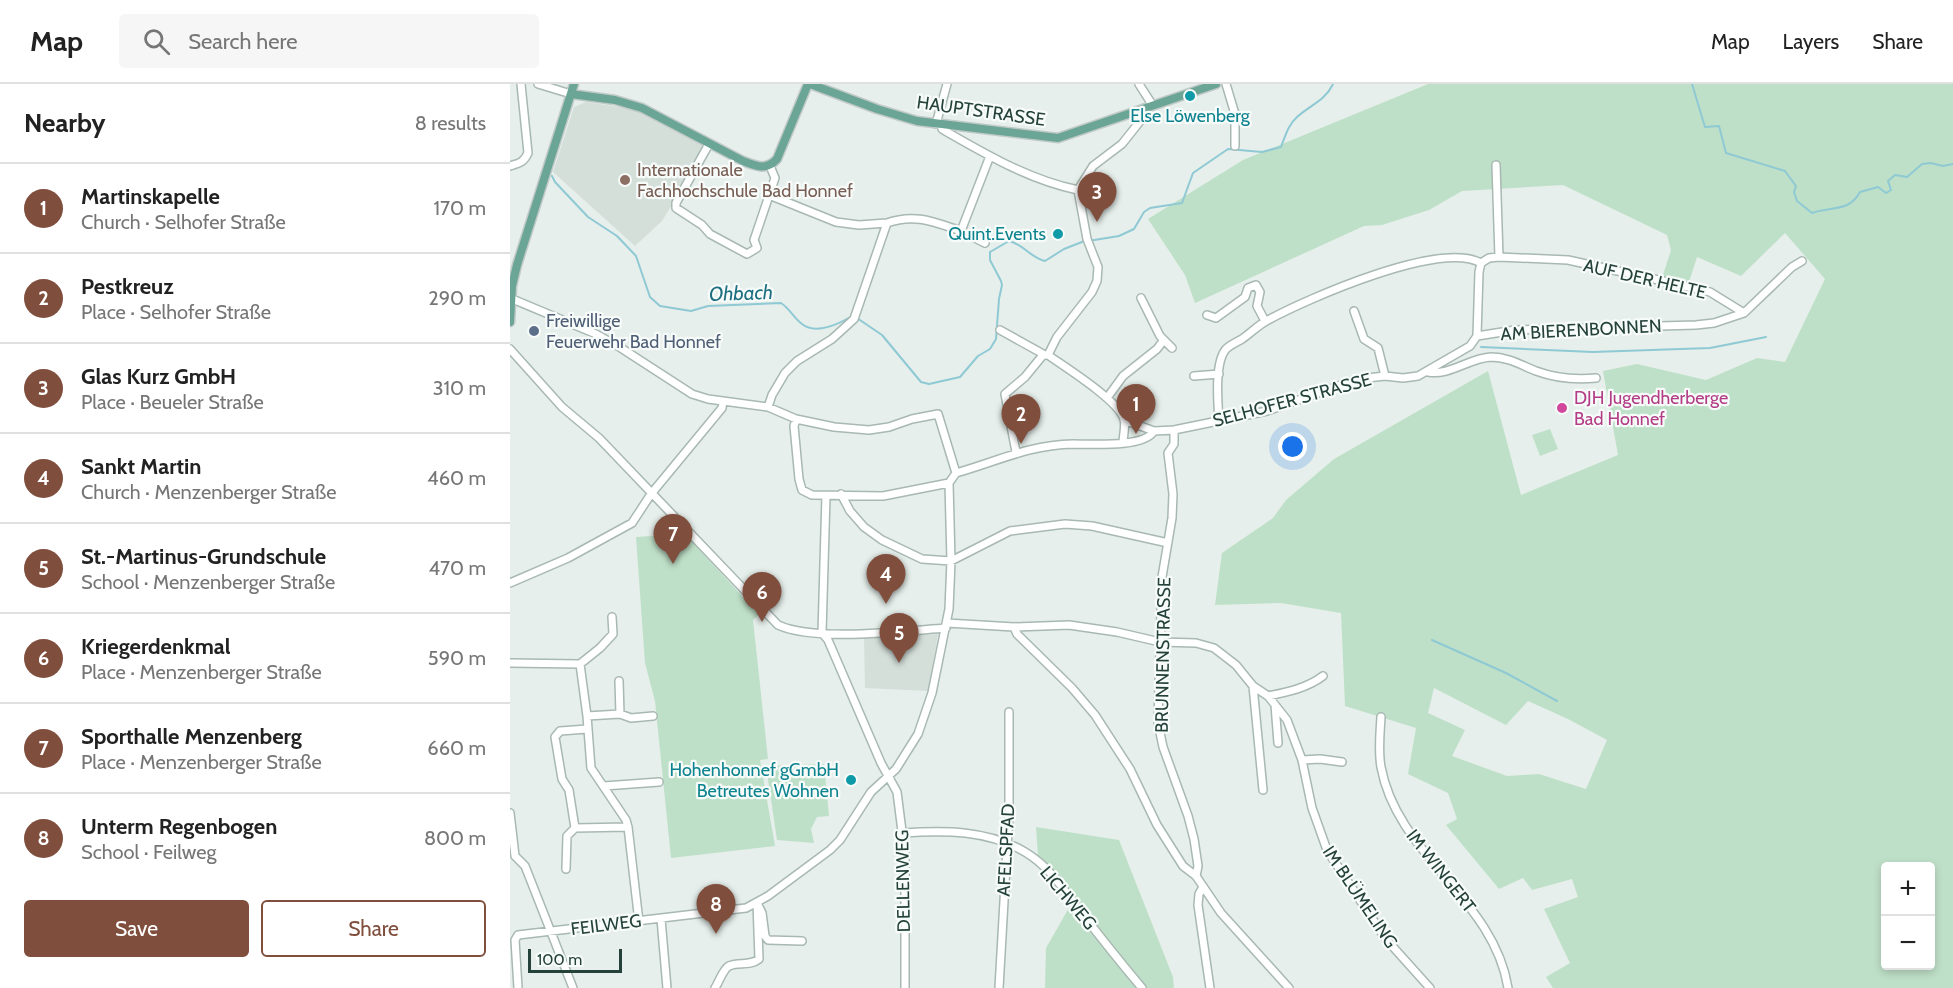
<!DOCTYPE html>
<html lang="en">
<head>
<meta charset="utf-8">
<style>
  :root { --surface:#fff; --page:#f6f6f6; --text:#222; --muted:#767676; --line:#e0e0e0; --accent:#804e3d }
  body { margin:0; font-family:Cabin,sans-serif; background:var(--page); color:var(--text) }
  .controls { position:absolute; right:18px; bottom:18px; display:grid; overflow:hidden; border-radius:6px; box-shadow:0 3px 9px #0003 }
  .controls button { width:54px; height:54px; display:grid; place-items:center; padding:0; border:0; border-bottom:2px solid var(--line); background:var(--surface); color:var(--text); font:30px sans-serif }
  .scale { position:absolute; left:18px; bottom:15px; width:94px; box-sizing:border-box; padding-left:6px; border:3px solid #24423a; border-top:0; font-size:16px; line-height:21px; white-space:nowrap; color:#24423a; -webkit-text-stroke:4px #f7fbf9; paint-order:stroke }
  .you { position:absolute; left:783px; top:363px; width:21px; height:21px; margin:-15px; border:4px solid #fff; border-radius:50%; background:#1a73e8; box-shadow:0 0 0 9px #1a73e833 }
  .badge { display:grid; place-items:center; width:39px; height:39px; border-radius:50%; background:var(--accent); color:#fff; font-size:20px; font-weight:700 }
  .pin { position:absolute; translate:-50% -50px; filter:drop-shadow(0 2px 3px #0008) }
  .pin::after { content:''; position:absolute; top:32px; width:21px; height:18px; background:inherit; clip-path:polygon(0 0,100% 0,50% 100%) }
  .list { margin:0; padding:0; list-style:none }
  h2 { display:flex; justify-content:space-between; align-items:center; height:78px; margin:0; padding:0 24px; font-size:26px }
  h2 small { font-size:20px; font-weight:400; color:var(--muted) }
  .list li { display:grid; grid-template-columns:39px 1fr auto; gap:18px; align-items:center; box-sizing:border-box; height:90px; padding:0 24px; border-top:2px solid var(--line) }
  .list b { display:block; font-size:22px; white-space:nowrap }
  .list p { margin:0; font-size:20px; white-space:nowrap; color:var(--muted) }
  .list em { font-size:20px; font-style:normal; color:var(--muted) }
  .actions { display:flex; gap:12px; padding:18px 24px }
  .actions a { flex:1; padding:14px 0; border:2px solid var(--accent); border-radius:6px; text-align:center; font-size:21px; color:var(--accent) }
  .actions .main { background:var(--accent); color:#fff }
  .icon { flex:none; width:33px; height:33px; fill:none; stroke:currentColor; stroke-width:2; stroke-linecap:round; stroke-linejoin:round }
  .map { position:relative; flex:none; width:1443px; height:904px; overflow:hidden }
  header { display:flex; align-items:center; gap:36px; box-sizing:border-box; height:84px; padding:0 30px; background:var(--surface); border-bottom:2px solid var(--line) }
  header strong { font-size:28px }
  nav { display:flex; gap:33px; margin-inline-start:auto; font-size:21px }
  .search { width:420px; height:54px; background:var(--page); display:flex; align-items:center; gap:15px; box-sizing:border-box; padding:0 21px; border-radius:6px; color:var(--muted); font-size:22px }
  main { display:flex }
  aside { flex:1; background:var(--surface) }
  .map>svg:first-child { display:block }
  .built { fill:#d4dfda }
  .green { fill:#bfe0c8; fill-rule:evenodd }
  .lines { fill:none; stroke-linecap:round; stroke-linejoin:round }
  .stream { stroke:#8ec9d4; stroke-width:2 }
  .minor-casing { stroke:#a8b8b2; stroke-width:10 }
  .major-casing { stroke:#c2cac8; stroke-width:11 }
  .minor { stroke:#fff; stroke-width:7 }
  .major { stroke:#6aa596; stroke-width:8 }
  .culture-dot { fill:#0f9aa8; stroke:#f7fbf9; stroke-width:2 }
  .education-dot { fill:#8d6e63; stroke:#f7fbf9; stroke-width:2 }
  .service-dot { fill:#5c6f8a; stroke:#f7fbf9; stroke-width:2 }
  .hotel-dot { fill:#d1479c; stroke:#f7fbf9; stroke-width:2 }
  .labels { text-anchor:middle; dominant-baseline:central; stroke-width:4.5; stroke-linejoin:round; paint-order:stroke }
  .street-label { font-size:18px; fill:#24423a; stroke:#f7fbf9 }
  .culture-label { font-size:18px; fill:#0d838f; stroke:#f7fbf9; text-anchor:end }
  .education-label { font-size:18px; fill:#785e54; stroke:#f7fbf9; text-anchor:start }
  .service-label { font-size:18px; fill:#4e5e75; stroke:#f7fbf9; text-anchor:start }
  .hotel-label { font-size:18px; fill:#b23c85; stroke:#f7fbf9; text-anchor:start }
  .water-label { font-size:20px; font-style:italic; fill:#1c6f80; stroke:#f7fbf9 }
</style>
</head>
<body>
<header>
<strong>Map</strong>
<div class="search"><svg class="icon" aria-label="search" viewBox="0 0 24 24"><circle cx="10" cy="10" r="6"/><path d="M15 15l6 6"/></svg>Search here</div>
<nav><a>Map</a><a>Layers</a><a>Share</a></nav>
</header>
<main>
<aside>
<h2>Nearby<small>8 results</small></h2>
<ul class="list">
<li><span class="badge">1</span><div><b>Martinskapelle</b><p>Church · Selhofer Straße</p></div><em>170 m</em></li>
<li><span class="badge">2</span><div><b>Pestkreuz</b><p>Place · Selhofer Straße</p></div><em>290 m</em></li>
<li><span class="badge">3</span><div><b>Glas Kurz GmbH</b><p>Place · Beueler Straße</p></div><em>310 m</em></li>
<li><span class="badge">4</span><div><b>Sankt Martin</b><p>Church · Menzenberger Straße</p></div><em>460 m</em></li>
<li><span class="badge">5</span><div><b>St.-Martinus-Grundschule</b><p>School · Menzenberger Straße</p></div><em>470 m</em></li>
<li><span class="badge">6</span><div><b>Kriegerdenkmal</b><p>Place · Menzenberger Straße</p></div><em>590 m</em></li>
<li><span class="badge">7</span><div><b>Sporthalle Menzenberg</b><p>Place · Menzenberger Straße</p></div><em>660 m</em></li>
<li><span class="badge">8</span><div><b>Unterm Regenbogen</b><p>School · Feilweg</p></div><em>800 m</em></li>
</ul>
<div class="actions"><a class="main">Save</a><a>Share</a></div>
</aside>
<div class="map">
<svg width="1443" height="904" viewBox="0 0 1443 904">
  <rect width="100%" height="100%" fill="#e6efeb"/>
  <path class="built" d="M76,18l46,7 76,36 -46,76 -27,25 -82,-74 21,-65z
    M428,550l-10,57 -63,-3 -1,-50z"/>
  <path class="green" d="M918,0h525v904h-400l-7,-11 24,-14 -26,-54 34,-12 -6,-18 -40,11 -9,-12 -24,11 -53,-64 11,-6 -9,-26 -40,-19 8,-46 -71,-22 -4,-93 -60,-10 -66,2 7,-52 51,-35 13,-18 48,-41 154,-88 33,124 97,-40 -15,-84 34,-7 69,16 51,-22 28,4 40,-83 -40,-46 -44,43 -44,-19 -9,28 -26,-7 9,-28 -4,-15 -104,-50 -101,6 -33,19 -47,15 -18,1 -169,77 -10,-28 -37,-56 95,-59zM924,604l72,37 22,-24 40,18 39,21 -21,49 -47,-15 -32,2 -55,-20 13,-26 -37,-17zM1376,782h44v100h-44z
    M1040,345l8,20 -18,7 -8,-21z
    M168,443l81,87 -6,6 15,139 -8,1 15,86 -104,12 -16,-157 -10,-38 -9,-126 33,-2z
    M314,680l5,52 -12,1 -6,12 3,14 -37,-3 -11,-74z
    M526,743l83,13 54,137 1,11h-129l1,-40 28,-49 -36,-42z"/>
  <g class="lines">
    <path class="stream" d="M1182,0l13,43 14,-1 7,27 59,18 11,15 -2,6 3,9 15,12c21,-7 37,-1 48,-21l18,-5 8,6 5,-3 -3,-9 7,-6 12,2 15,-13 9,-1 12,3 10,-2
      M42,92l3,6 33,35 29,19 19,20 14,41 10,9 31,5 17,-5 73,-3c9,6 13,15 21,21 14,11 37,0 50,-8
      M347,234l25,17 39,47 8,2 31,-7 18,-21 12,-7 6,-10 3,-40 3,-14 -1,-4 -11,-21v-8l19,-11c14,3 22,17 36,20l19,-12 18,-7 37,-6 15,-7 10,-17 6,-4 32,-5 11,-30 35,-24 34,3 19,-5c4,-10 7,-22 16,-30 13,-12 28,-16 36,-33
      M971,263l112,5 117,-4 56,-11
      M922,556l74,33 51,28"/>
    <defs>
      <path id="minor" d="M28,0l33,10
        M629,0l14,22
        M716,0l9,30v32
        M426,40l11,-40
        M432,41v4l5,3c42,24 83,48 131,58
        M199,60l-33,59v5l26,17 8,9 37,20 10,-6 -3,-8 21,-62 -5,-12
        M986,81l3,92
        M0,82c10,-3 14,-4 18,-13l-7,-69
        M568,106l15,-24 29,-22 23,-29v-6
        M259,111l67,27 23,3 28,-2
        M451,147l24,12
        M0,214l86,36 25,14 71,46 16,5 60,8 28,12 38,8 35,3 20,-3 23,-8 26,-5 18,59
        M631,214l19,38 12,12
        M844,227l10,28 14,9 7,28
        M697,231l9,3 29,-21 3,-9 8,-3 4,7 -3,14 8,15
        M490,246l45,25
        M967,252l2,-64 2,-9 8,-5 10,-1 69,3 95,21 47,11 34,21 48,-46 10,-6
        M0,265l52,58 37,31 179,187c37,17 126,6 168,3
        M538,271l9,-18 35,-45 5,-11 1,-14 -11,-28 -9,-49
        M538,271c17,12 70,45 76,64 2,7 -1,17 -1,24
        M918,288c22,4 41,-14 63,-15 17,0 30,8 45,14 19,7 40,9 60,7
        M684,292l25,-2
        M597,314l16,-22 34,-27 6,-8
        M258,323l4,-12 13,-22 12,-12 35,-22 22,-20 33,-96c28,-10 47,-1 74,8l29,-75
        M286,335l-2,7 5,53 3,11 10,5 71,1 66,-13
        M614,336l30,11
        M709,337c-1,-17 -5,-58 7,-72 4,-4 11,-7 16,-10 9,-6 16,-14 26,-19 39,-21 172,-80 213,-57
        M664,346v14l-6,9 5,41 -1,24 -10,59 -4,146 5,24 25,69 6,23 4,27 -2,10
        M506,368l-11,-58 20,-17 18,-22
        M446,389c42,-12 73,-28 117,-29 18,0 71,4 81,-13l20,-1 93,-19 91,-32 27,-3 18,2 15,-2 52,-30 7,-10 38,-6 181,-5 18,-2 30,-10
        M331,410l9,17 14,16 18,13 40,19 29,2 59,-30 55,-7 27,2 76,17
        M316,412l-4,137 6,7 53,123 16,29 8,63v133
        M0,499l58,-25 64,-35 19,-29 71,-86 1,-6
        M437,539l67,4 55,-2 48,7 43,10 36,1 18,5 22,17 17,21 15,10 19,24 15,40 10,48 15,42 58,88 45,50
        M504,543l3,7 55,54 23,27 35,54 27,56 26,41 13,10 25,37 68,75
        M0,579l70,1 7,52 4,52 35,52 2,7 11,95
        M70,580l20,-16 13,-14 -1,-17
        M109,597l1,33
        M743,602l10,104
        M758,612c20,-4 39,-8 55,-20
        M765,621l3,38
        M77,632l33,-2 11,4 22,-2
        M871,633c-1,17 -3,34 0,50 16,88 113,132 127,221
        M77,645l-27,2 -5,6 7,42 7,11 6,38 53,-1
        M792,676l18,-1 22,3
        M94,702l55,-4
        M0,729l5,43 10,10 48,122
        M393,749c41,-3 85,-3 122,19 24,14 39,38 56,60 20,26 40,51 61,76
        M56,785l1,-33 8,-8
        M693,803l-4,7 -1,11 12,83
        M247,819l5,10 3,23 3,4 34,1
        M151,835l6,69
        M8,904l-3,-48 3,-5 228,-27 22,-12 62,-46 10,-10 31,-48 25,-23 22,-35 14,-41 17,-84 2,-48 -2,-78 7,-10
        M205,904c4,-6 8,-19 14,-22 10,-5 20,1 30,-7l-2,-56
        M489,904l10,-174v-102"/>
      <path id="major" d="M300,0l67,25 40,12 141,17 158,-54
        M61,10l44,6 27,8 101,53c13,5 23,10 34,-2l31,-75
        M0,238l2,-36 5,-21 57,-181"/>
    </defs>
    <use href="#minor" class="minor-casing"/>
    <use href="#major" class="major-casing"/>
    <use href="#minor" class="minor"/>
    <use href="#major" class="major"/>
  </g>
  <g class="culture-dot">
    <circle cx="680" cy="12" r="6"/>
    <circle cx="548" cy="150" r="6"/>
    <circle cx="341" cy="696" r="6"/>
  </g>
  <circle class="education-dot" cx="115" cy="96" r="6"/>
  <circle class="service-dot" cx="24" cy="247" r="6"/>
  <circle class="hotel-dot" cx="1052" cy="324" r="6"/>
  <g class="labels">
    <g class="street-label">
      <text transform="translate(471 27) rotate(8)">HAUPTSTRASSE</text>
      <text transform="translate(1135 195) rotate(13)">AUF DER HELTE</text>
      <text transform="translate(1071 246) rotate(-3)">AM BIERENBONNEN</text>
      <text transform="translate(782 316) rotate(-15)">SELHOFER STRASSE</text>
      <text transform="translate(653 571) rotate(-89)">BRUNNENSTRASSE</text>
      <text transform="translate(496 766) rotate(-87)">AFELSPFAD</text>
      <text transform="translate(931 787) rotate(52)">IM WINGERT</text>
      <text transform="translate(393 797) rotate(-91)">DELLENWEG</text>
      <text transform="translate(850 813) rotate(56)">IM BLÜMELING</text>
      <text transform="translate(558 814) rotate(50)">LICHWEG</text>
      <text transform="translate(96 841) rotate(-7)">FEILWEG</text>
    </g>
    <g class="culture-label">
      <text x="680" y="32" text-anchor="middle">Else Löwenberg</text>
      <text x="536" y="150">Quint.Events</text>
      <text x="329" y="686">Hohenhonnef gGmbH<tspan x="329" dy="21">Betreutes Wohnen</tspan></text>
    </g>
    <g class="education-label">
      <text x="127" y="86">Internationale<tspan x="127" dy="21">Fachhochschule Bad Honnef</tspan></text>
    </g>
    <g class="service-label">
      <text x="36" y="237">Freiwillige<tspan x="36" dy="21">Feuerwehr Bad Honnef</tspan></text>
    </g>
    <g class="hotel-label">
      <text x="1064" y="314">DJH Jugendherberge<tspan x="1064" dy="21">Bad Honnef</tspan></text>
    </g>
    <g class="water-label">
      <text transform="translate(231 209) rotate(-2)">Ohbach</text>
    </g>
  </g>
</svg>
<div class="controls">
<button>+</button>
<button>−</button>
</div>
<div class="scale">100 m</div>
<div class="you"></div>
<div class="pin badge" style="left:626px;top:350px">1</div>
<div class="pin badge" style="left:511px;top:360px">2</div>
<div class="pin badge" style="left:587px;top:138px">3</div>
<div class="pin badge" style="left:376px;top:520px">4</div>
<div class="pin badge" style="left:389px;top:579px">5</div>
<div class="pin badge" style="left:252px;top:538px">6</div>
<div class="pin badge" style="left:163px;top:480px">7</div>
<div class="pin badge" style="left:206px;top:850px">8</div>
</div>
</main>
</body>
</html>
